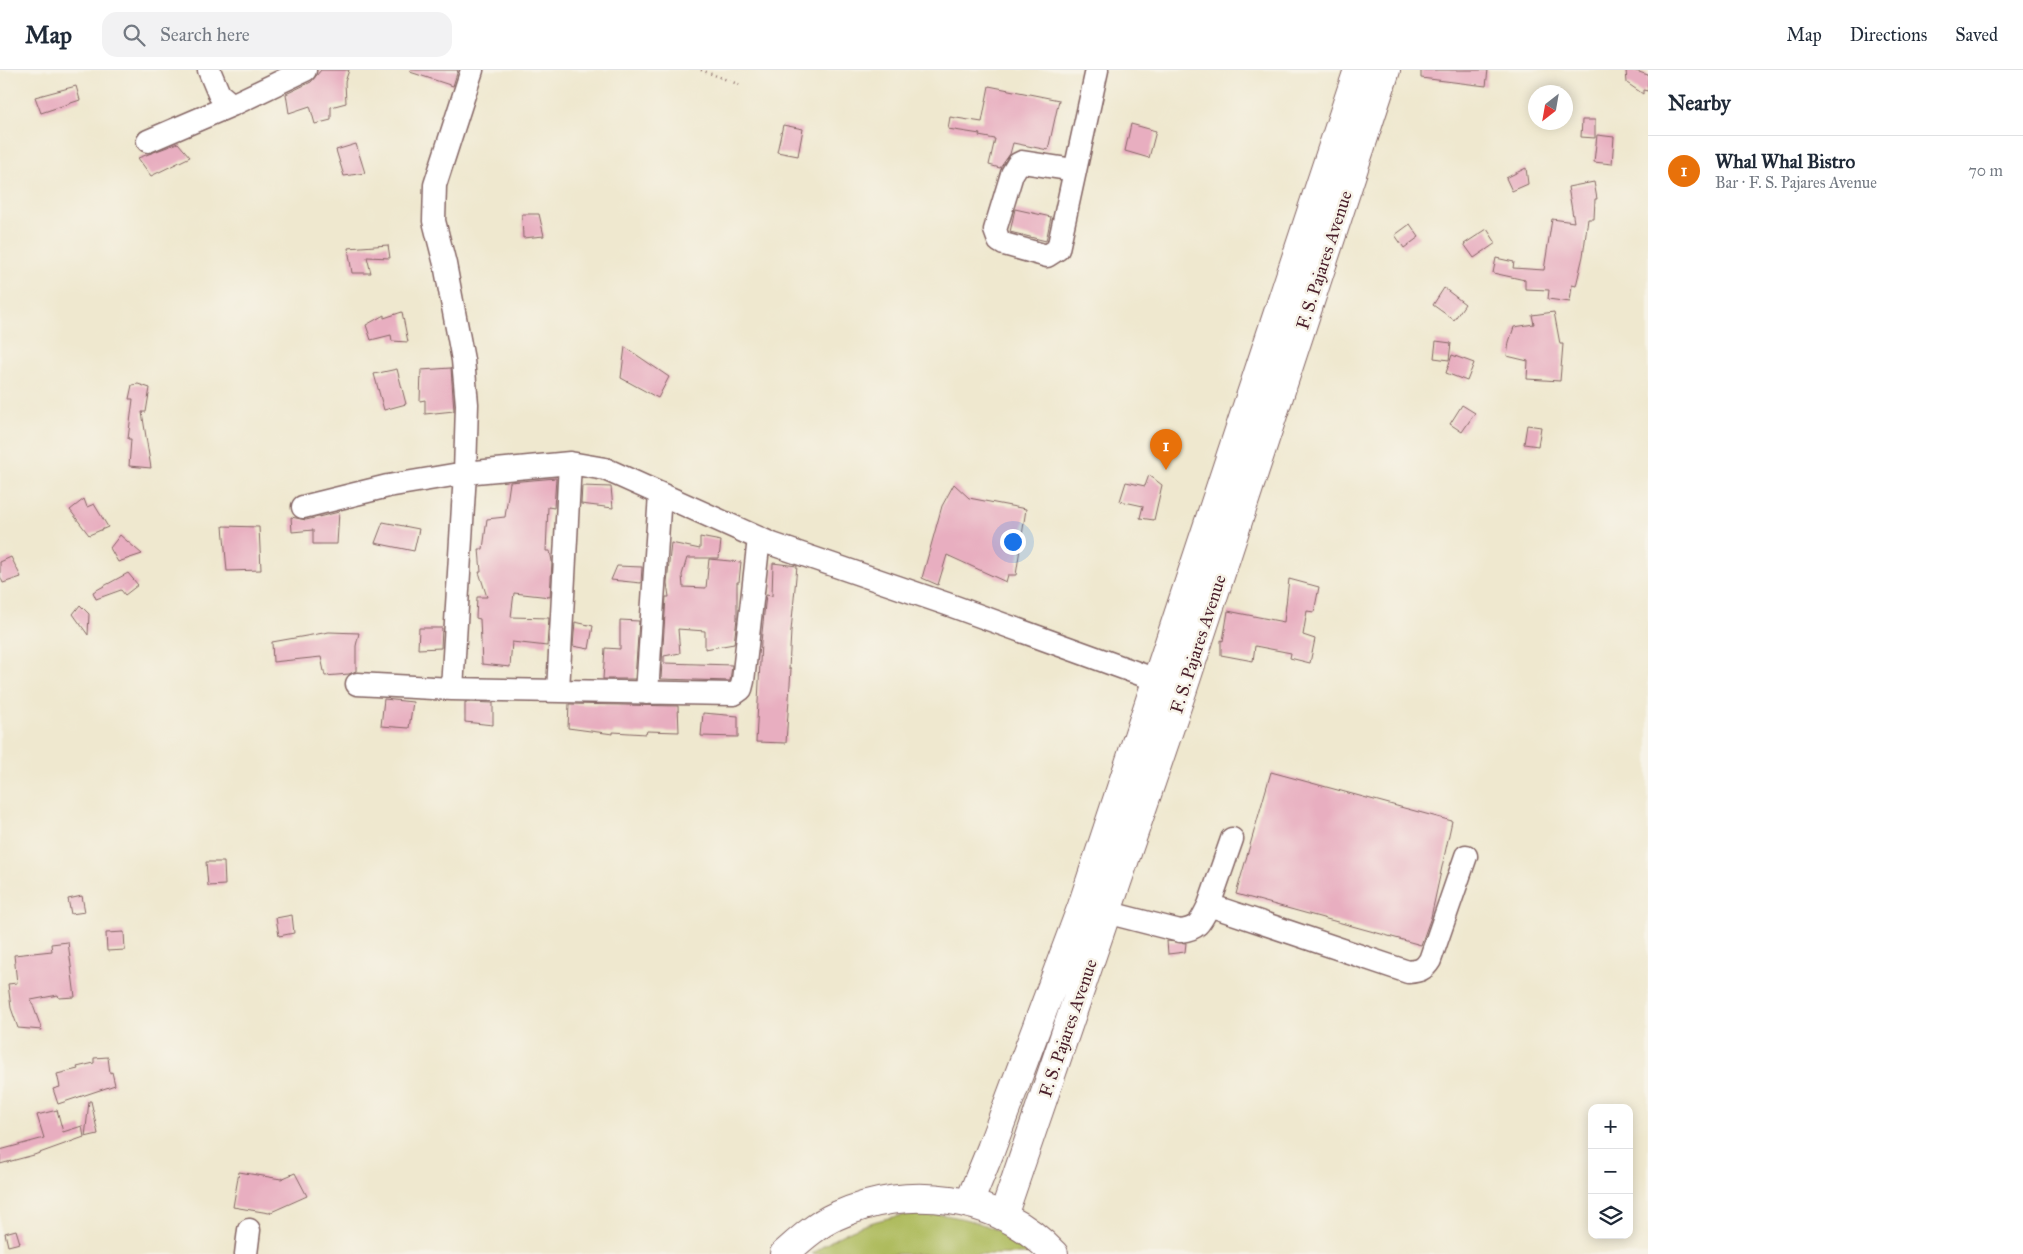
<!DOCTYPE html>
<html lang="en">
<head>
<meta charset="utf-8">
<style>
  :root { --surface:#fff; --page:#f2f2f3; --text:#1f2937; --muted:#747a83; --line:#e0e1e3; --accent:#b45309 }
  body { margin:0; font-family:"IM FELL Great Primer",serif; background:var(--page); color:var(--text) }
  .controls { position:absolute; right:15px; bottom:15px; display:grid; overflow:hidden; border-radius:10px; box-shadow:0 2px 12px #0003 }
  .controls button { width:45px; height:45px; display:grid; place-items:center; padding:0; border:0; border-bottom:1px solid var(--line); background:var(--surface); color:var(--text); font:25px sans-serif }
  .compass { position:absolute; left:1528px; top:15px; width:45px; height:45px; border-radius:50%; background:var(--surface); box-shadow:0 2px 12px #0003; rotate:211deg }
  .you { position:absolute; left:1012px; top:471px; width:18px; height:18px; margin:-12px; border:4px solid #fff; border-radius:50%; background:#1a73e8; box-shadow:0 0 0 8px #1a73e833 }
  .badge { display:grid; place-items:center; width:32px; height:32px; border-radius:50%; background:var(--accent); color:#fff; font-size:16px; font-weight:700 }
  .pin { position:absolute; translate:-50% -41px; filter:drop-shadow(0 1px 2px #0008) }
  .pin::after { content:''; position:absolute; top:26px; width:18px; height:15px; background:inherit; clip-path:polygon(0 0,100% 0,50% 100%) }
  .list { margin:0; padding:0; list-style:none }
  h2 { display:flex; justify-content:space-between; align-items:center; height:65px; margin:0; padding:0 20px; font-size:21px }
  h2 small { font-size:16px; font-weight:400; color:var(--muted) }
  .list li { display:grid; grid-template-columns:32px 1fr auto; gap:15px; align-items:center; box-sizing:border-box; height:70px; padding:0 20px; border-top:1px solid var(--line) }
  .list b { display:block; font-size:19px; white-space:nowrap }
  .list p { margin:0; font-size:16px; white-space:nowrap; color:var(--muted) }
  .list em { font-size:16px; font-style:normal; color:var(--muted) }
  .icon { flex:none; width:28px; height:28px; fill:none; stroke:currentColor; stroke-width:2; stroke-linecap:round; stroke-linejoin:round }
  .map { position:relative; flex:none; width:1648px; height:1184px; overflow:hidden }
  header { display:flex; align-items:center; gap:30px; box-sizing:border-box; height:70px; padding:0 25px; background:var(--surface); border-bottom:1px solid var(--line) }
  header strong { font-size:24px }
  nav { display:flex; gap:28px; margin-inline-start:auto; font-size:18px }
  .search { width:350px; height:45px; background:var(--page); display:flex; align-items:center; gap:12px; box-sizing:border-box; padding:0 18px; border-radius:15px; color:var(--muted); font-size:19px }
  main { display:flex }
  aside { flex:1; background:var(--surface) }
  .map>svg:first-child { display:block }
  .green { fill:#aebb5d; stroke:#7c6d44 }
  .building { fill:#e8aec0 }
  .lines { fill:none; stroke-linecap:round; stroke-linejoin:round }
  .minor-casing { stroke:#846564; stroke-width:25 }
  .major-casing { stroke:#846564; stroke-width:30 }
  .highway-casing { stroke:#846564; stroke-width:30 }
  .path { stroke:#846564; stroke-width:2.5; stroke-dasharray:1 4; stroke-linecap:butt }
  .minor { stroke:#fff; stroke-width:22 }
  .major { stroke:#fff; stroke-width:28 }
  .highway { stroke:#fff; stroke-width:28 }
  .labels { text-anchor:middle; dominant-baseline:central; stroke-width:5; stroke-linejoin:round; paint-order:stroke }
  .street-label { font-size:18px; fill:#4a1f2b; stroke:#f7f3e8 }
</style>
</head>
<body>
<header>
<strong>Map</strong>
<div class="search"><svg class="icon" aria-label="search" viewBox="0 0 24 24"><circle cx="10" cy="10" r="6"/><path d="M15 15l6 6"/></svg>Search here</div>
<nav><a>Map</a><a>Directions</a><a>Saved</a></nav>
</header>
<main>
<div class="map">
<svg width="1648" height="1184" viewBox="0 0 1648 1184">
  <rect width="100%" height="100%" fill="#f7f3e8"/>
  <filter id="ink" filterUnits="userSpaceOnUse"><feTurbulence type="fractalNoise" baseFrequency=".02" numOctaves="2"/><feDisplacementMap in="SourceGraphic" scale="10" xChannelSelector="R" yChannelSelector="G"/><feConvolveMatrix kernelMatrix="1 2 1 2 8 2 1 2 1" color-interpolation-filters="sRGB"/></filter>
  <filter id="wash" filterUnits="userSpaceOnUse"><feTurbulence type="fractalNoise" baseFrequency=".0096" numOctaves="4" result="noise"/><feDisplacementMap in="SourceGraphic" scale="20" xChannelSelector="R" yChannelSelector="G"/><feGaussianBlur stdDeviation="1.12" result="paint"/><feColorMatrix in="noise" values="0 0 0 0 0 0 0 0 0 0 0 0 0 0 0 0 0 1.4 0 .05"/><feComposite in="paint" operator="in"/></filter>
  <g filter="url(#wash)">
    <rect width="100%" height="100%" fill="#efe8cf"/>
    <path class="green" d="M925,1143c42,3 78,15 112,41h-225c34,-26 69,-38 113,-41z"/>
    <g id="blocks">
      <path class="building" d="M321,0h28l-4,12 1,21 -15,4v13l-16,4 -5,-18 -21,7 -3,-19 25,-12z
        M410,0h48l-5,16 -43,-14z
        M1421,0h67l-2,16 -65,-8z
        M1626,0h7l15,5v16l-5,-1v4l-16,-11z
        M76,16l4,14 -39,13 -6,-16z
        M989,16l70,14 -11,50 -35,-7 -3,11 -10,14 -11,-3 6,-26 -16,-3 1,-2 -32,-5 2,-12 32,5z
        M1582,50h13v18l-14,-1z
        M1131,54l25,7 -7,27 -24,-7z
        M783,55l20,4 -5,27 -21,-4z
        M1597,65l17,2 -2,27 -18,-2z
        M178,73l12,14 -39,19 -13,-18z
        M356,74l9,29 -21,3 -8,-26z
        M1526,98l2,16 -16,7 -6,-13z
        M1594,112l3,17h-2l-1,20h-6l-5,37 -7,30 -4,-1 -2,17 -22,-3 1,-9 -24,-1v-9l-32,-7 3,-15 18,4 -1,6 31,2 8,-51 22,3 -6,-35z
        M1015,139l36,8 -5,24 -36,-9z
        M522,144h17l5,22 -21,2z
        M1410,154l9,13 -15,11 -9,-13z
        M1487,159l9,14 -22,15 -10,-14z
        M388,175l2,13 -23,-1 4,16h-19l-4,-25z
        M1444,218l21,16 -11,16 -21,-15z
        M402,242l6,30 -16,-1 -1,-6 -20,5 -5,-15 18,-10v3z
        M1554,242l6,32h3l-3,37 -33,-2 1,-18 -21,-5 2,-14 5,-15 20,-3 -2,-9z
        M1436,271l15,2 -2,17 -15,-2z
        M625,277l44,30 -11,21 -37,-20z
        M1452,285l22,8 -7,18 -21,-8z
        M451,298l3,43 -29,3v-14l-5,1 1,-31z
        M397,299l9,35 -22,6 -10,-36z
        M138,314l12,4 -4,24h-4l9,56 -22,-2 2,-27h-3l5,-40h-4l3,-14z
        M1462,335l13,8 -13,19 -12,-8z
        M1527,355l14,2 -3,19 -14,-2z
        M1149,405l13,10 -8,35 -14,-2 3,-12 -23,-5 6,-19 19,4z
        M556,408l-2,30 -6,-1 -2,44h4l2,10 -2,36 -36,-4 -3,24 38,1 -2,28 -35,-4 -2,25 -28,-3 -2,-45 -4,-1 1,-21h10l-8,-25h2l-2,-23h4l4,-30 18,-2 5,-35z
        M954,414l15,14 57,11 -10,66h-8l-2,7 -59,-27 -9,30 -16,-7 20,-72z
        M582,416l29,1 2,21 -32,-4z
        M84,429l3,8 7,-3 14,23 -19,8 -19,-25z
        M339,442l-2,32h-24v-14l-21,2 -1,-15 15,3z
        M383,452l36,7 -5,22 -39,-8z
        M223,456l36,1 2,43 -34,1z
        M120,465l22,19 -24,8 -8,-14z
        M700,467l21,4 -2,17h-32l-5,17 1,12 23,1 3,-29 32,3 -2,20h-2v36l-3,26 -29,5v-18l-27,-2 2,24 -16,3v7l68,2 -2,16 -69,-2 5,-82h3l-2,-14 4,-40 29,6z
        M11,487l10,20 -18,6 -3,-7v-14z
        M773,493l24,3 -6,65 -2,38h2l-5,74 -30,-1 5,-100 5,-47 6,1z
        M617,496l25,1 -1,16 -30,-3z
        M128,503l10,12 -13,10 -4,-5 -25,9 -3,-7z
        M1289,509l30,8 -5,25 -7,-1 -4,24 12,4 -5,24 -20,-5 1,-5 -36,-7 -2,15 -32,-6v-15l2,1 5,-30 56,11z
        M80,535l9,9 -1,21 -15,-21z
        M620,550l19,1 -4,58h-32l2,-31 15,1z
        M575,552l18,4 -4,23 -16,-3z
        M419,558h23l-1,20 -23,1z
        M329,562l30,1 -3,13v25l-7,3 -24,2 -4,-19 -48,5 -1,-20z
        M384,629l29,3 -4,26 -28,-2z
        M465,632l28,1v22l-28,-3z
        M569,634l109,2 1,26 -32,-1 -1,3 -33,-2v2l-45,-6z
        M703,643l35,3v21l-37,-1z
        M1271,702l181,49 -21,96 -10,28 -185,-51z
        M206,792h18l1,23 -17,1z
        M82,826l3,16 -14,2 -3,-15z
        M292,845l2,18 -15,3 -3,-18z
        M124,862l1,18 -18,1 -1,-18z
        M1167,871l19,2 -1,9 -17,2z
        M68,872l7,55 -16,1 -1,-3 -27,5 11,30 -24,-2 -7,-20 -3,-24 9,-1 -3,-28 38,-4 -1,-7z
        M108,987l2,16 2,-1 3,13 -57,19 -5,-15 7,-2 -3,-13 21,-5 -1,-2 17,-4v-5z
        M89,1031h2l7,33 -13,3z
        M57,1040l6,22 19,-6 2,11 -50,18 -34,9v-14l44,-12 -7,-23z
        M239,1102l42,7 14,-6 12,23 -38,17 -36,-6z
        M16,1160l4,13 -12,3 -3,-13z"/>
    </g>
  </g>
  <g filter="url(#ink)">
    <use href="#blocks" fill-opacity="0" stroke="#846564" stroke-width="1"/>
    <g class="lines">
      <defs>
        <path id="minor" d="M209,0l10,24 13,11
          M148,71l84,-36 73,-35
          M1074,100l-52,-8 -4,2 -6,10 -17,56 4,11 5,3 43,12 11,-7 39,-179
          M303,437l85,-21 77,-13 105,-10 35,6 167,75 175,60 226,82
          M357,614l95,5 282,5 7,-5 2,-8 16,-143
          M452,619l13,-216 2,-69 -4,-44 -18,-96 -11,-43 1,-36 37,-115
          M558,621l12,-228
          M647,623l13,-199
          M1232,769l-23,66 199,67c11,-1 16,-2 22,-12l36,-104
          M1090,838l90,23c19,-2 21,-10 29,-26
          M246,1184l3,-24"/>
        <path id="major" d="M969,1133l22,-54 91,-243 276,-836
          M1003,1146l180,-527 203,-619"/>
        <path id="highway" d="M784,1184c16,-14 32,-29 52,-38 71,-33 163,-22 218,38"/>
      </defs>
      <use href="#minor" class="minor-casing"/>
      <use href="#major" class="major-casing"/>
      <use href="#highway" class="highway-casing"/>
      <path class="path" d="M701,0l42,16"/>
      <use href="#minor" class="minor"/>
      <use href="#major" class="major"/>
      <use href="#highway" class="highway"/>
    </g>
  </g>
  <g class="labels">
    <g class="street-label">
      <text transform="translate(1324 190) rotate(-72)">F. S. Pajares Avenue</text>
      <text transform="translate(1198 574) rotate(-72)">F. S. Pajares Avenue</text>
      <text transform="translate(1068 958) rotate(-71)">F. S. Pajares Avenue</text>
    </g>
  </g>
</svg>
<div class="controls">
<button>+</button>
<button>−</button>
<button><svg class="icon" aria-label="layers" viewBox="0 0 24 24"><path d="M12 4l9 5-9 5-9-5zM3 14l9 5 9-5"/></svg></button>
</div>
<svg class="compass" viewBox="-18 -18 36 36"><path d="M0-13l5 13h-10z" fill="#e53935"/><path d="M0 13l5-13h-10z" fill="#747a83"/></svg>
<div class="you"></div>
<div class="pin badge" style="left:1166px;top:400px;background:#e8710a">1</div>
</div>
<aside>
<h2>Nearby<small></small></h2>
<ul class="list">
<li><span class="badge" style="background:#e8710a">1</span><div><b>Whal Whal Bistro</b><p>Bar · F. S. Pajares Avenue</p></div><em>70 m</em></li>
</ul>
</aside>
</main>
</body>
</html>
